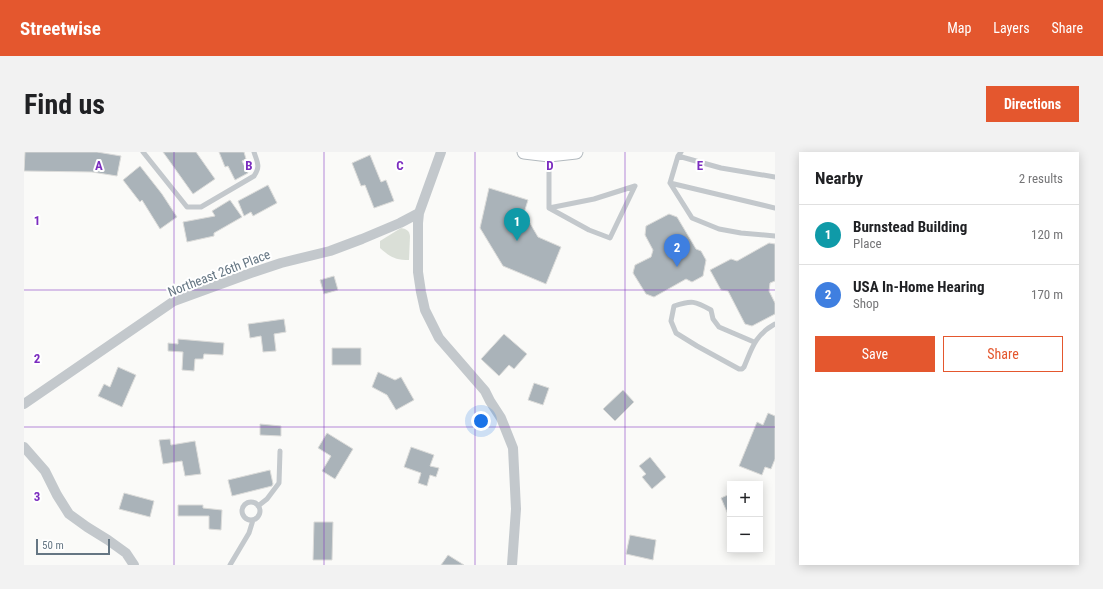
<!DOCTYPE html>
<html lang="en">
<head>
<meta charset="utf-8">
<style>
  :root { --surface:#fff; --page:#f2f2f2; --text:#202124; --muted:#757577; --line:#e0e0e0; --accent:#e4572e }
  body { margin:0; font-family:"Roboto Condensed",sans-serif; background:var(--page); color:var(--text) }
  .controls { position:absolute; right:12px; bottom:12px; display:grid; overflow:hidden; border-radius:0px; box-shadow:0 2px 10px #0003 }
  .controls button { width:36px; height:36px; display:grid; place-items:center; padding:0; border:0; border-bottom:1px solid var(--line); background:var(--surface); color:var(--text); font:20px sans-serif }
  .scale { position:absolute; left:12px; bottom:10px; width:74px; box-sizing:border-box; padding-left:4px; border:2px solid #657683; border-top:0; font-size:11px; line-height:14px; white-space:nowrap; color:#657683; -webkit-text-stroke:3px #fff; paint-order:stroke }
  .you { position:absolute; left:457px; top:269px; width:14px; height:14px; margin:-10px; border:3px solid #fff; border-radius:50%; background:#1a73e8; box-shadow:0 0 0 6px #1a73e833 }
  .badge { display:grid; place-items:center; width:26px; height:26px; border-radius:50%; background:var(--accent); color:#fff; font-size:13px; font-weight:700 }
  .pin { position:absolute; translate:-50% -33px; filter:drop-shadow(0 1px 2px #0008) }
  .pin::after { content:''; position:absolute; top:21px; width:14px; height:12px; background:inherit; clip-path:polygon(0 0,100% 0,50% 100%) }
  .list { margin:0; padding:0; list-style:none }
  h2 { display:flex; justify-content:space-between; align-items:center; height:52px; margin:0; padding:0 16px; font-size:17px }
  h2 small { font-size:13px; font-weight:400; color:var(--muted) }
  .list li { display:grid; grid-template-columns:26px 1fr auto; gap:12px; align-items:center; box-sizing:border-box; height:60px; padding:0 16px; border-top:1px solid var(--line) }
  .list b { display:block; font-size:15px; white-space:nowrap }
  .list p { margin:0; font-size:13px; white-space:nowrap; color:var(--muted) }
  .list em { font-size:13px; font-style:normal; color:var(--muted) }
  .actions { display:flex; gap:8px; padding:12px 16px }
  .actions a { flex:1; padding:9px 0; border:1px solid var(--accent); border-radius:0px; text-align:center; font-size:14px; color:var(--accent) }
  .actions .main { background:var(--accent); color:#fff }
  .map { position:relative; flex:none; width:751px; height:413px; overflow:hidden; border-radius:0px }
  header { display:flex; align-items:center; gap:24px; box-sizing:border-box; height:56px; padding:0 20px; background:var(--accent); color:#fff }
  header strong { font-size:19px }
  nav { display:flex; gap:22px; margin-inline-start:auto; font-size:14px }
  .intro { display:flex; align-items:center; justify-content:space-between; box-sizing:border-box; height:96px; padding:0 24px }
  h1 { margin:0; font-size:28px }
  .button { padding:10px 18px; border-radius:0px; background:var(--accent); color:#fff; font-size:14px; font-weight:700 }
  main { display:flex; gap:24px; padding:0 24px }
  aside { flex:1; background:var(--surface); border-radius:0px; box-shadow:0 2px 10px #0003 }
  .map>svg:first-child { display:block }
  .green { fill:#dadfd7 }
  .building { fill:#aab3b9; stroke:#dcdcda }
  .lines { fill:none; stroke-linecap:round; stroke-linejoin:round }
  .secondary-casing { stroke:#b3babf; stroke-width:15 }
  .lane { stroke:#c3c8cc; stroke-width:5 }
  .street { stroke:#c3c8cc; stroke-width:10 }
  .secondary { stroke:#fff; stroke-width:13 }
  .grid { fill:none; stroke:#7b2cbf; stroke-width:1; stroke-opacity:0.55 }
  .labels { text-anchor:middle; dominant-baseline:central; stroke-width:4; stroke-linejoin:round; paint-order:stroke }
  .street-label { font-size:13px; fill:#657683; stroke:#fff }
  .grid-label { font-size:13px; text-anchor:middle; font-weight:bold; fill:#7b2cbf; stroke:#fff; stroke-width:4; stroke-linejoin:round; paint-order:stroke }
</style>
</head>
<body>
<header>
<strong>Streetwise</strong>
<nav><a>Map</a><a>Layers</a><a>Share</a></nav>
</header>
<div class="intro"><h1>Find us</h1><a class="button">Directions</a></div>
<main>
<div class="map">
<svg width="751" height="413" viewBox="0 0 751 413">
  <rect width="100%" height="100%" fill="#fafaf8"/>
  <path class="green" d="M377,76c5,1 8,2 9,8l-1,24c-14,0 -19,-3 -29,-12v-7z"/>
  <path class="building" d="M1,0h72l24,4 -4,20 -25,-4 -68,-1z
    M139,0h33l19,27 -22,15z
    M195,0h25l2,7 -4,2 6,12 -13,7 -7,-14 -3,1z
    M346,3l11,27 5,-2 8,21 -20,7 -9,-23 -4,1 -9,-23z
    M116,14l22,28 15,23 -17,12 -18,-29 -2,2 -17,-22z
    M244,33l9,18 -24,13 -2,-4 -7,4 -6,-15z
    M465,36l39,12 -4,13 14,24 23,10 -15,37 -43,-18 -23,-38z
    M206,48l12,17 -28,16v3l-27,6 -4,-20 32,-6 -3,-5z
    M645,62l8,3 19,32 5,2 5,9 -3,16 -11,6 -6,-3 -32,18 -8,-3 -13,-21 2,-8 16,-8 2,-7 -8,-15 1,-9z
    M745,91l6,1v37l-5,2 -1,8 6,12v11l-23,12 -7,-2 -17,-33 -7,-1 -11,-20 21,-11 6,2z
    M310,124l4,14 -14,4 -4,-14z
    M260,167l2,13 -12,2 2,17 -13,1 -2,-16 -11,2 -2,-14z
    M480,182l23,20 -13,15 -5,-4 -10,11 -18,-17z
    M154,187l46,4 -1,12 -19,-1 -1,5h-8l-1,12 -12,-1 1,-18 -15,-1v-8l10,1z
    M308,196h29v17h-29z
    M94,215l18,8 -14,32 -24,-11 6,-12 6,3z
    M354,220l17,8 6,-3 13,23 -18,10 -9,-15 -15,-8z
    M510,231l15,5 -6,17 -15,-5z
    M599,238l11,12 -19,19 -12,-12z
    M744,261l7,3v43l-4,10 -6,-2 -3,8 -23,-9 18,-44 6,3z
    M236,272l21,2v10l-21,-1z
    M303,281l26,16 -18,30 -13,-8 9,-15 -13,-8z
    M146,287l1,6 24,-4 6,33 -16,2 -3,-15 -19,3 -4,-24z
    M387,295l23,8 -4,11 9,2 -3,9 -6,-2 -3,11 -9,-3 3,-10 -17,-6z
    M626,305l16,20 -14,12 -10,-12 4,-3 -7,-8z
    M246,318l3,14 -1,2 -40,10 -4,-16z
    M100,341l30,8 -4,16 -31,-8z
    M706,342v25l-9,-21z
    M154,353h25v3l19,2 -1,20 -12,-1v-13h-31z
    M290,370h19l-1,38h-19z
    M606,383l26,5 -3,20 -27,-6z
    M424,403l16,10h-23z"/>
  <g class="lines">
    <defs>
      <path id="secondary" d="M500,0l25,3 27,-3"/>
    </defs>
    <use href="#secondary" class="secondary-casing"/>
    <path class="lane" d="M119,0l44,55h14l53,-31c7,-10 3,-14 0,-24
      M657,0l-3,4 -8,27 105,25
      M525,4v52l40,22 21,8 25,-52 -41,13 -45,9
      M654,4l43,12 54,9
      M646,31l22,35 27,11 22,4 34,3
      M730,190l-35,-15 -6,-8 -2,-9c-16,-9 -19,-10 -37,-4l-3,15 5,12 21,13 42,23h3l2,-2c8,-19 11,-32 31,-43
      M218 359a9 9 0 1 1 18 0a9 9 0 1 1-18 0Z
      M234,354l9,-7 12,-16 1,-32
      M206,413l19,-32 4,-13"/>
    <path class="street" d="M417,0l-22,61 -1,10v49l3,20 4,18 14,28 46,53 5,10 11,17 12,30 3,61 -4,56
      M0,252l150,-103 74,-27 33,-11 49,-12 32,-12 38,-16 19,-10
      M0,295l21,24 12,24 12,19 18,13 21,13 18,13 8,12"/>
    <use href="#secondary" class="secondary"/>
  </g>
  <path class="grid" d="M150,0v413M300,0v413M451,0v413M601,0v413M0,138h751M0,275h751"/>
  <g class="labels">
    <g class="street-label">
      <text transform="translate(195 121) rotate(-21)">Northeast 26th Place</text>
    </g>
  </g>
  <g class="grid-label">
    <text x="75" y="18">A</text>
    <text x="225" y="18">B</text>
    <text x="376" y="18">C</text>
    <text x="526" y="18">D</text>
    <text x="676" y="18">E</text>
    <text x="13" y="73">1</text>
    <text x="13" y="211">2</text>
    <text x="13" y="349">3</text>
  </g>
</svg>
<div class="controls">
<button>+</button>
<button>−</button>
</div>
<div class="scale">50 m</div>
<div class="you"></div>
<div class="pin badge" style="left:493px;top:89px;background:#0f9aa8">1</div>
<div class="pin badge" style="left:653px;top:115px;background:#3f7fe0">2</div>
</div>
<aside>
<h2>Nearby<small>2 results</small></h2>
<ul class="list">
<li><span class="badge" style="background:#0f9aa8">1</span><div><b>Burnstead Building</b><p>Place</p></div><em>120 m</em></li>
<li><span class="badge" style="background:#3f7fe0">2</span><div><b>USA In-Home Hearing</b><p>Shop</p></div><em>170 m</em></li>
</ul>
<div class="actions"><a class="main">Save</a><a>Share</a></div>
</aside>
</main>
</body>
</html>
